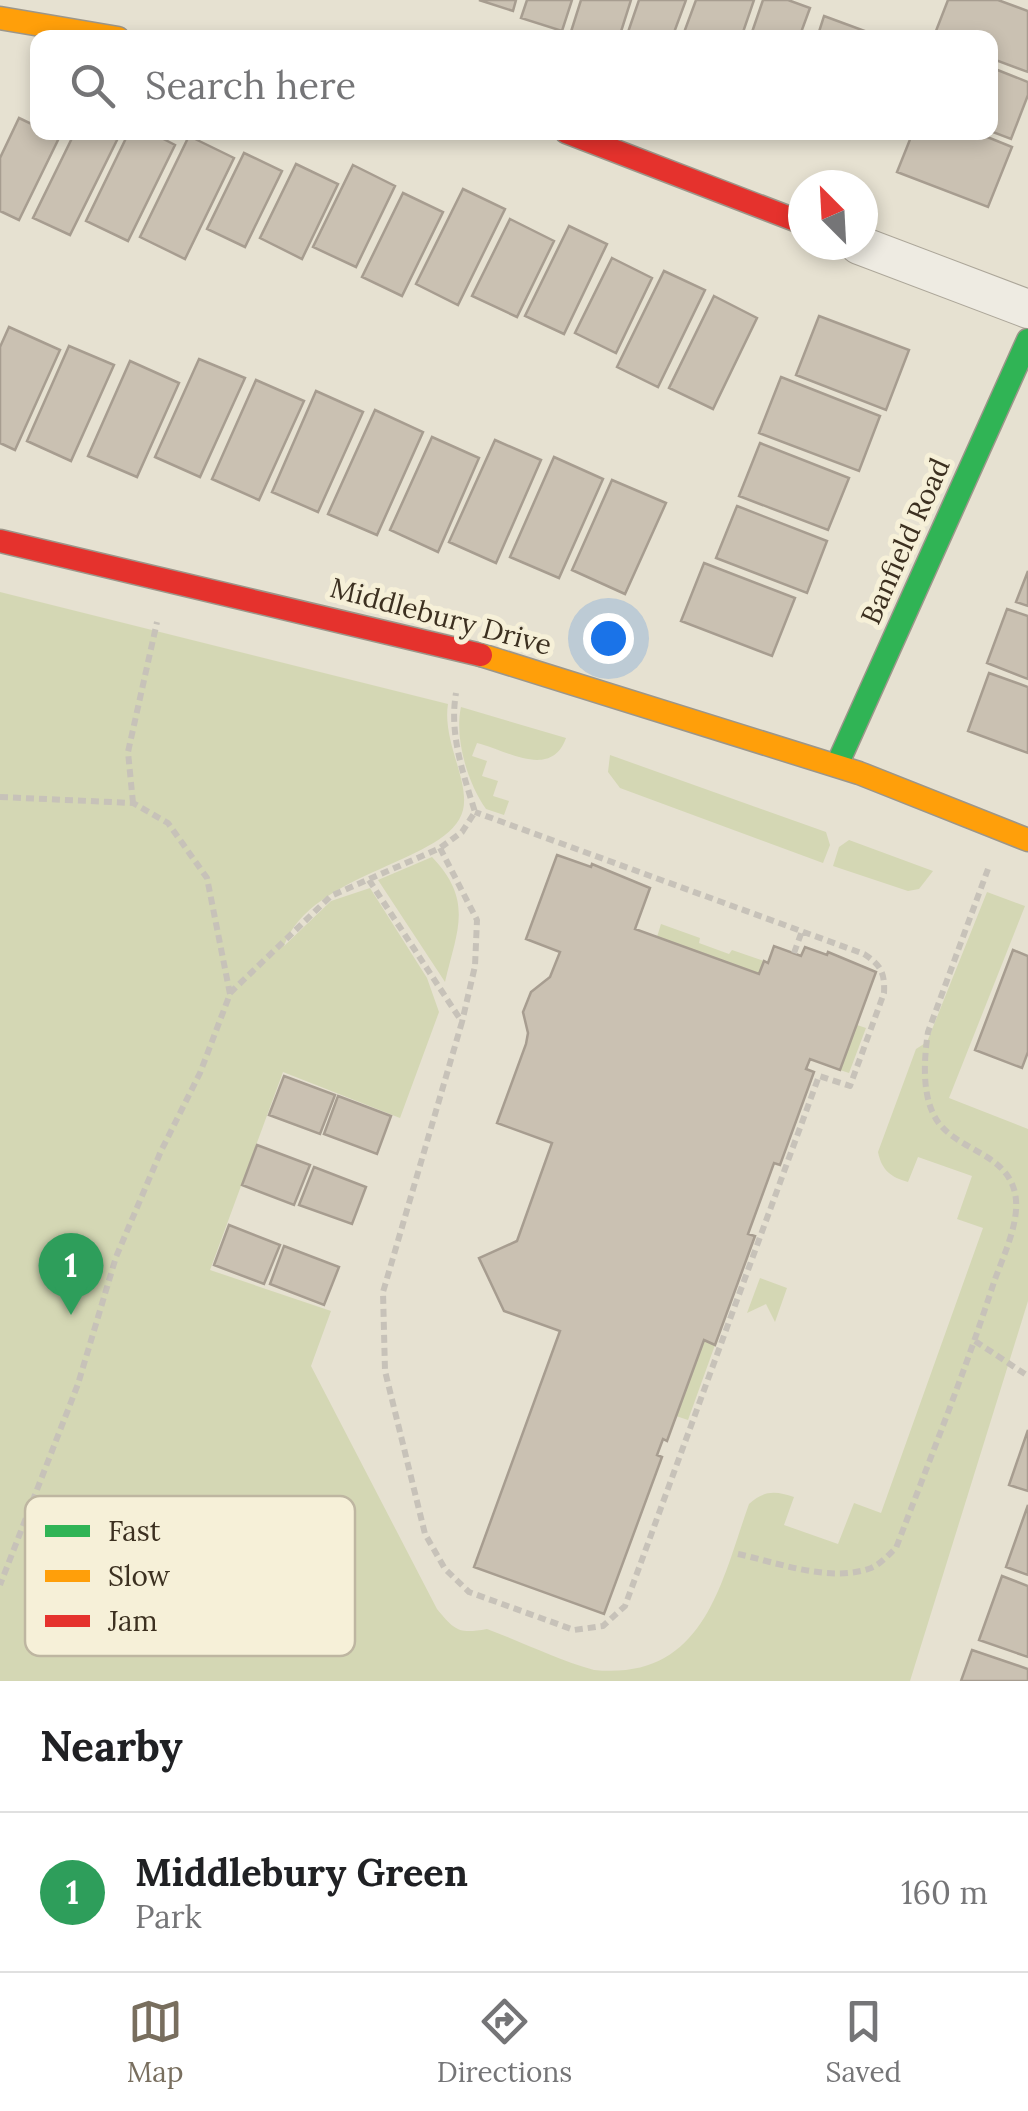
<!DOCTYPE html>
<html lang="en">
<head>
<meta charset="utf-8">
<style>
  :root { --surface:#fff; --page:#f6f6f6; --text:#202124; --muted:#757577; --line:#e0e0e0; --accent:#786e5e }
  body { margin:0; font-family:Lora,serif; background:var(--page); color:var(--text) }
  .compass { position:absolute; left:788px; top:170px; width:90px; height:90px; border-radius:50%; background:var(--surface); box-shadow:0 5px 15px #0003; rotate:336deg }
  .you { position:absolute; left:608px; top:638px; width:35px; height:35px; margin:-25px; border:8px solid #fff; border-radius:50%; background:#1a73e8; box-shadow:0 0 0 15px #1a73e833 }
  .badge { display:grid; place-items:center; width:65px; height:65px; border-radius:50%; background:var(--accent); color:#fff; font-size:32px; font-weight:700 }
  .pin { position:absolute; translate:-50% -82px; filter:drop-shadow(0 2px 5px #0008) }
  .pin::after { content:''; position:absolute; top:52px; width:35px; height:30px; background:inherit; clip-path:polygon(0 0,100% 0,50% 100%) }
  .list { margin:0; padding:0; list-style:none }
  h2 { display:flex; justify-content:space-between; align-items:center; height:130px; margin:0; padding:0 40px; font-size:42px }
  h2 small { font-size:32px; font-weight:400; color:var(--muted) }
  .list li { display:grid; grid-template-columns:65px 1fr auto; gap:30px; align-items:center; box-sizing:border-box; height:160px; padding:0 40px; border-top:2px solid var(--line) }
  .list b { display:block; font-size:38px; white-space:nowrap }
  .list p { margin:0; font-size:32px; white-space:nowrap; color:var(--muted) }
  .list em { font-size:32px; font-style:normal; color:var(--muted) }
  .icon { flex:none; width:55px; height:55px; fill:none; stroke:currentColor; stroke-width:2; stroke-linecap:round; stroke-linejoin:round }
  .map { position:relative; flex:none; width:1028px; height:1681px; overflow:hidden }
  .search { position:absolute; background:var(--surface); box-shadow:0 5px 15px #0003; left:30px; right:30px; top:30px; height:110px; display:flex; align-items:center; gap:25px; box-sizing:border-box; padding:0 35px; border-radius:20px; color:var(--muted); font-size:38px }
  .sheet { height:290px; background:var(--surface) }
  nav { display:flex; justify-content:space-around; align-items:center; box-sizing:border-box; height:140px; border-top:2px solid var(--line); background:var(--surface); font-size:28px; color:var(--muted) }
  nav a { display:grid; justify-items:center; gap:5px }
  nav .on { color:var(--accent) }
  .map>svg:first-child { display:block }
  .green { fill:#d4d7b4 }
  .building { fill:#cac1b2; stroke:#a79d90; stroke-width:2.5 }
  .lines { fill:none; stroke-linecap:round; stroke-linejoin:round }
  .street-casing { stroke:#aca699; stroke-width:40 }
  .fast-casing { stroke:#9c968a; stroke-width:25 }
  .slow-casing { stroke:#9c968a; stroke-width:25 }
  .jam-casing { stroke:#9c968a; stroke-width:25 }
  .path { stroke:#c7c2b9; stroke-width:6; stroke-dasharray:8 5; stroke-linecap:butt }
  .street { stroke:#eeebe2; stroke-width:38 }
  .fast { stroke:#30b455; stroke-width:22 }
  .slow { stroke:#ff9f0a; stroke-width:22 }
  .jam { stroke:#e5322d; stroke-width:22 }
  .labels { text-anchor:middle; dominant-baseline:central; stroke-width:10; stroke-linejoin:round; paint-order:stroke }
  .street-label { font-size:28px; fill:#3c3020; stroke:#f6f0d8 }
  .key { fill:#f6f0d8; stroke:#beb6a1; stroke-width:2.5 }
  .key-label { font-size:28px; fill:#3c3020 }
</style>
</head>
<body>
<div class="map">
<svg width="1028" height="1681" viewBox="0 0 1028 1681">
  <rect width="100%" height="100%" fill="#e6e1d1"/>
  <path class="green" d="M0,592l448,112c-6,36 22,78 15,106 -13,53 -151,60 -179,136l47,-45 39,-13 57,90 12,34 -39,106 -117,-46 -73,198 121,41 -20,55 126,243c18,22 22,25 50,20 35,13 71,31 107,41 111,11 127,-88 155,-166 15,-14 27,-13 45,-7l-10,28 54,19 16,-41 27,10 102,-285 -26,-9 15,-43 -54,-19 -10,25c-17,-5 -26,-11 -30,-30l38,-103 11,-7 60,-150 38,14 -76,192 79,31v172l-118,380h-910z
    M461,707l105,31c-15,42 -60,12 -89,5l-5,13 15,5 -5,15 16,5 -5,15 16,5 -5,14 -18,-6c-18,-25 -32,-71 -25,-102z
    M610,755l216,77 4,13 -7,18 -203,-75 -12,-16z
    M849,840l84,31 -14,18 -11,2 -75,-25 6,-19z
    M432,857c42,44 25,73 13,125l-67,-102z
    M661,924l39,14 -1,5 30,11 3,-4 32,11 -5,13 -102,-37z
    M857,1025l9,3 -17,45 -9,-3z
    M760,1278l27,10 -12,34 -9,-18 -19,9z
    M704,1340l11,5 -27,75 -12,-4z"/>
  <path class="building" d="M479,0h37l-3,11z
    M527,0h45l-10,31 -41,-13z
    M581,0h50l-12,38h-50z
    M639,0h47l-14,38h-46z
    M696,0h58l-13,38h-59z
    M763,0h25l22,8 -11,30h-49z
    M948,0h50l30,11v61l-38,-14v-20l-56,-2z
    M824,16l49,18 -1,4h-55z
    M990,67l38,15v13l-17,44 -21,-8z
    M19,118l19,9v5h10l11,6 -40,82 -19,-9v-53z
    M75,132h26l16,8 -47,95 -37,-17z
    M129,132h21l25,13 -47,96 -42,-20z
    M913,132h62l37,15 -24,60 -91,-35z
    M189,136l45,22 -49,101 -45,-22z
    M244,153l38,18 -37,76 -38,-18z
    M296,164l42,20 -36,75 -42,-21z
    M353,165l42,21 -39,81 -43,-20z
    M463,189l42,20 -47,96 -42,-21z
    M403,193l40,19 -41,84 -40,-19z
    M510,219l44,22 -37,76 -45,-21z
    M569,226l38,18 -43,90 -39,-18z
    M612,258l40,20 -36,75 -41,-20z
    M664,271l41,19 -47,97 -41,-20z
    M714,296l43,22 -44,91 -44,-21z
    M819,316l90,34 -23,60 -90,-35z
    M9,327l51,23 -45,100 -15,-7v-96z
    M69,346l45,19 -43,96 -44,-20z
    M199,359l46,19 -45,99 -45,-20z
    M130,361l49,22 -42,94 -49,-21z
    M781,377l99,39 -21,55 -100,-38z
    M256,380l48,21 -45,99 -47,-21z
    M316,391l47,21 -45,100 -46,-20z
    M375,410l48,22 -46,103 -49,-21z
    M432,437l47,21 -41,94 -48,-22z
    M495,440l46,20 -45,103 -47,-21z
    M760,443l89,35 -21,52 -89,-34z
    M554,457l49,22 -44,99 -49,-21z
    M612,480l54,23 -41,91 -53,-24z
    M737,506l90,35 -20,52 -91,-35z
    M704,563l91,35 -23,58 -91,-35z
    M1028,571v35l-12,-4z
    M1007,609l21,7v63l-41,-16z
    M989,673l39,14v66l-60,-22z
    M557,855l34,12 1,-3 58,24 -15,41 124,45 5,-13 4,2 6,-17 27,10 4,-9 22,8 1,-3 48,20 -36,98 -30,-11 -4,10 8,3 -34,93 -6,-2 -26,71 7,2 -40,109 -11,-5 -37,101 -4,-2 -6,16 5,2 -58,157 -130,-47 86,-236 -56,-20 -25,-53 38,-17 35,-98 -55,-20 29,-79 2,-11 -5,-21 8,-20 19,-15 10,-25 -34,-13z
    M1013,950l15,6v96l-6,16 -47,-18z
    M284,1076l51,19 -15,39 -51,-19z
    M338,1096l53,20 -14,38 -53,-20z
    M257,1145l53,20 -16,40 -52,-20z
    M314,1167l52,20 -14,37 -53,-19z
    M229,1225l51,20 -16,39 -50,-19z
    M284,1246l55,21 -15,38 -54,-21z
    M1028,1430v61l-19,-6z
    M1028,1505v70l-22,-8z
    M1002,1576l26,10v71l-49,-17z
    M972,1650l56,19v12h-67z"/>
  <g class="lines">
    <defs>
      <path id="street" d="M859,245l169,64"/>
      <path id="fast" d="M837,765l191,-425"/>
      <path id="slow" d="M0,18l118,20
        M481,655l378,118 169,67"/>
      <path id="jam" d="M566,132l237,91
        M0,541l481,114"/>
    </defs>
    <use href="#street" class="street-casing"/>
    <use href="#fast" class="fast-casing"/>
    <use href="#slow" class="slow-casing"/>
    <use href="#jam" class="jam-casing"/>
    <path class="path" d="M0,797l133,6 35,20 39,55 23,116 -30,79 -39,78 -45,106 -38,127 -78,201
      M133,803l-5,-51 29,-130
      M440,848l37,72 -2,46 -13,56
      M369,880l93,142 -79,270 2,79 40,163 20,35 24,23 105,38 29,-4 22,-20 194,-530 31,10 34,-93c1,-20 -3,-28 -20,-39l-389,-142
      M794,953l8,-22
      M230,993l101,-97 109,-48 22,-16 13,-20c-12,-39 -26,-78 -19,-119
      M975,1341l53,35
      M738,1554c41,9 92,29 133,14 10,-4 17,-13 25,-20 34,-89 69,-176 98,-266 9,-26 27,-61 21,-89 -9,-40 -56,-42 -77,-71 -17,-24 -14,-63 -10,-90l60,-163"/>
    <use href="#street" class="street"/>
    <use href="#fast" class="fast"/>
    <use href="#slow" class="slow"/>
    <use href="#jam" class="jam"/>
  </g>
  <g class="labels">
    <g class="street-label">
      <text transform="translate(905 541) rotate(-66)">Banfield Road</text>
      <text transform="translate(441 616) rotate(15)">Middlebury Drive</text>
    </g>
  </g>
  <rect x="25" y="1496" width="330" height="160" rx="15" class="key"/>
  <rect x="45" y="1525" width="45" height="12" fill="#30b455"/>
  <rect x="45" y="1570" width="45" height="12" fill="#ff9f0a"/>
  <rect x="45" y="1615" width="45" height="12" fill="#e5322d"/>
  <g class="key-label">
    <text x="108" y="1541">Fast</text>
    <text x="108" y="1586">Slow</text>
    <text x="108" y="1631">Jam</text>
  </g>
</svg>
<svg class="compass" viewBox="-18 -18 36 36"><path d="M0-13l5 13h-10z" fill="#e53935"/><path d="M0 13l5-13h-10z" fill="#757577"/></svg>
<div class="you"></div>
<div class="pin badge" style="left:71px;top:1315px;background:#2e9e5b">1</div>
<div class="search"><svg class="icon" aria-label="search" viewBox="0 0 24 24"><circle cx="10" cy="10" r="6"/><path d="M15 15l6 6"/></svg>Search here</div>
</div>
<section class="sheet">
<h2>Nearby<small></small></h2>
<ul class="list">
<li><span class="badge" style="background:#2e9e5b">1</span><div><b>Middlebury Green</b><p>Park</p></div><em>160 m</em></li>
</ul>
</section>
<nav>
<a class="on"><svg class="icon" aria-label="map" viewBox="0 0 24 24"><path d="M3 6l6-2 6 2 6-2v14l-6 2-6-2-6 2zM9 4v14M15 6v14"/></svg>Map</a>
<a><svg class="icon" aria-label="directions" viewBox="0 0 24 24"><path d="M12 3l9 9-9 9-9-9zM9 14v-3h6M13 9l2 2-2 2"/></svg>Directions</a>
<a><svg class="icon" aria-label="saved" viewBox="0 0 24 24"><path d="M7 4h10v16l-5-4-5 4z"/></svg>Saved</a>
</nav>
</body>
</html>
